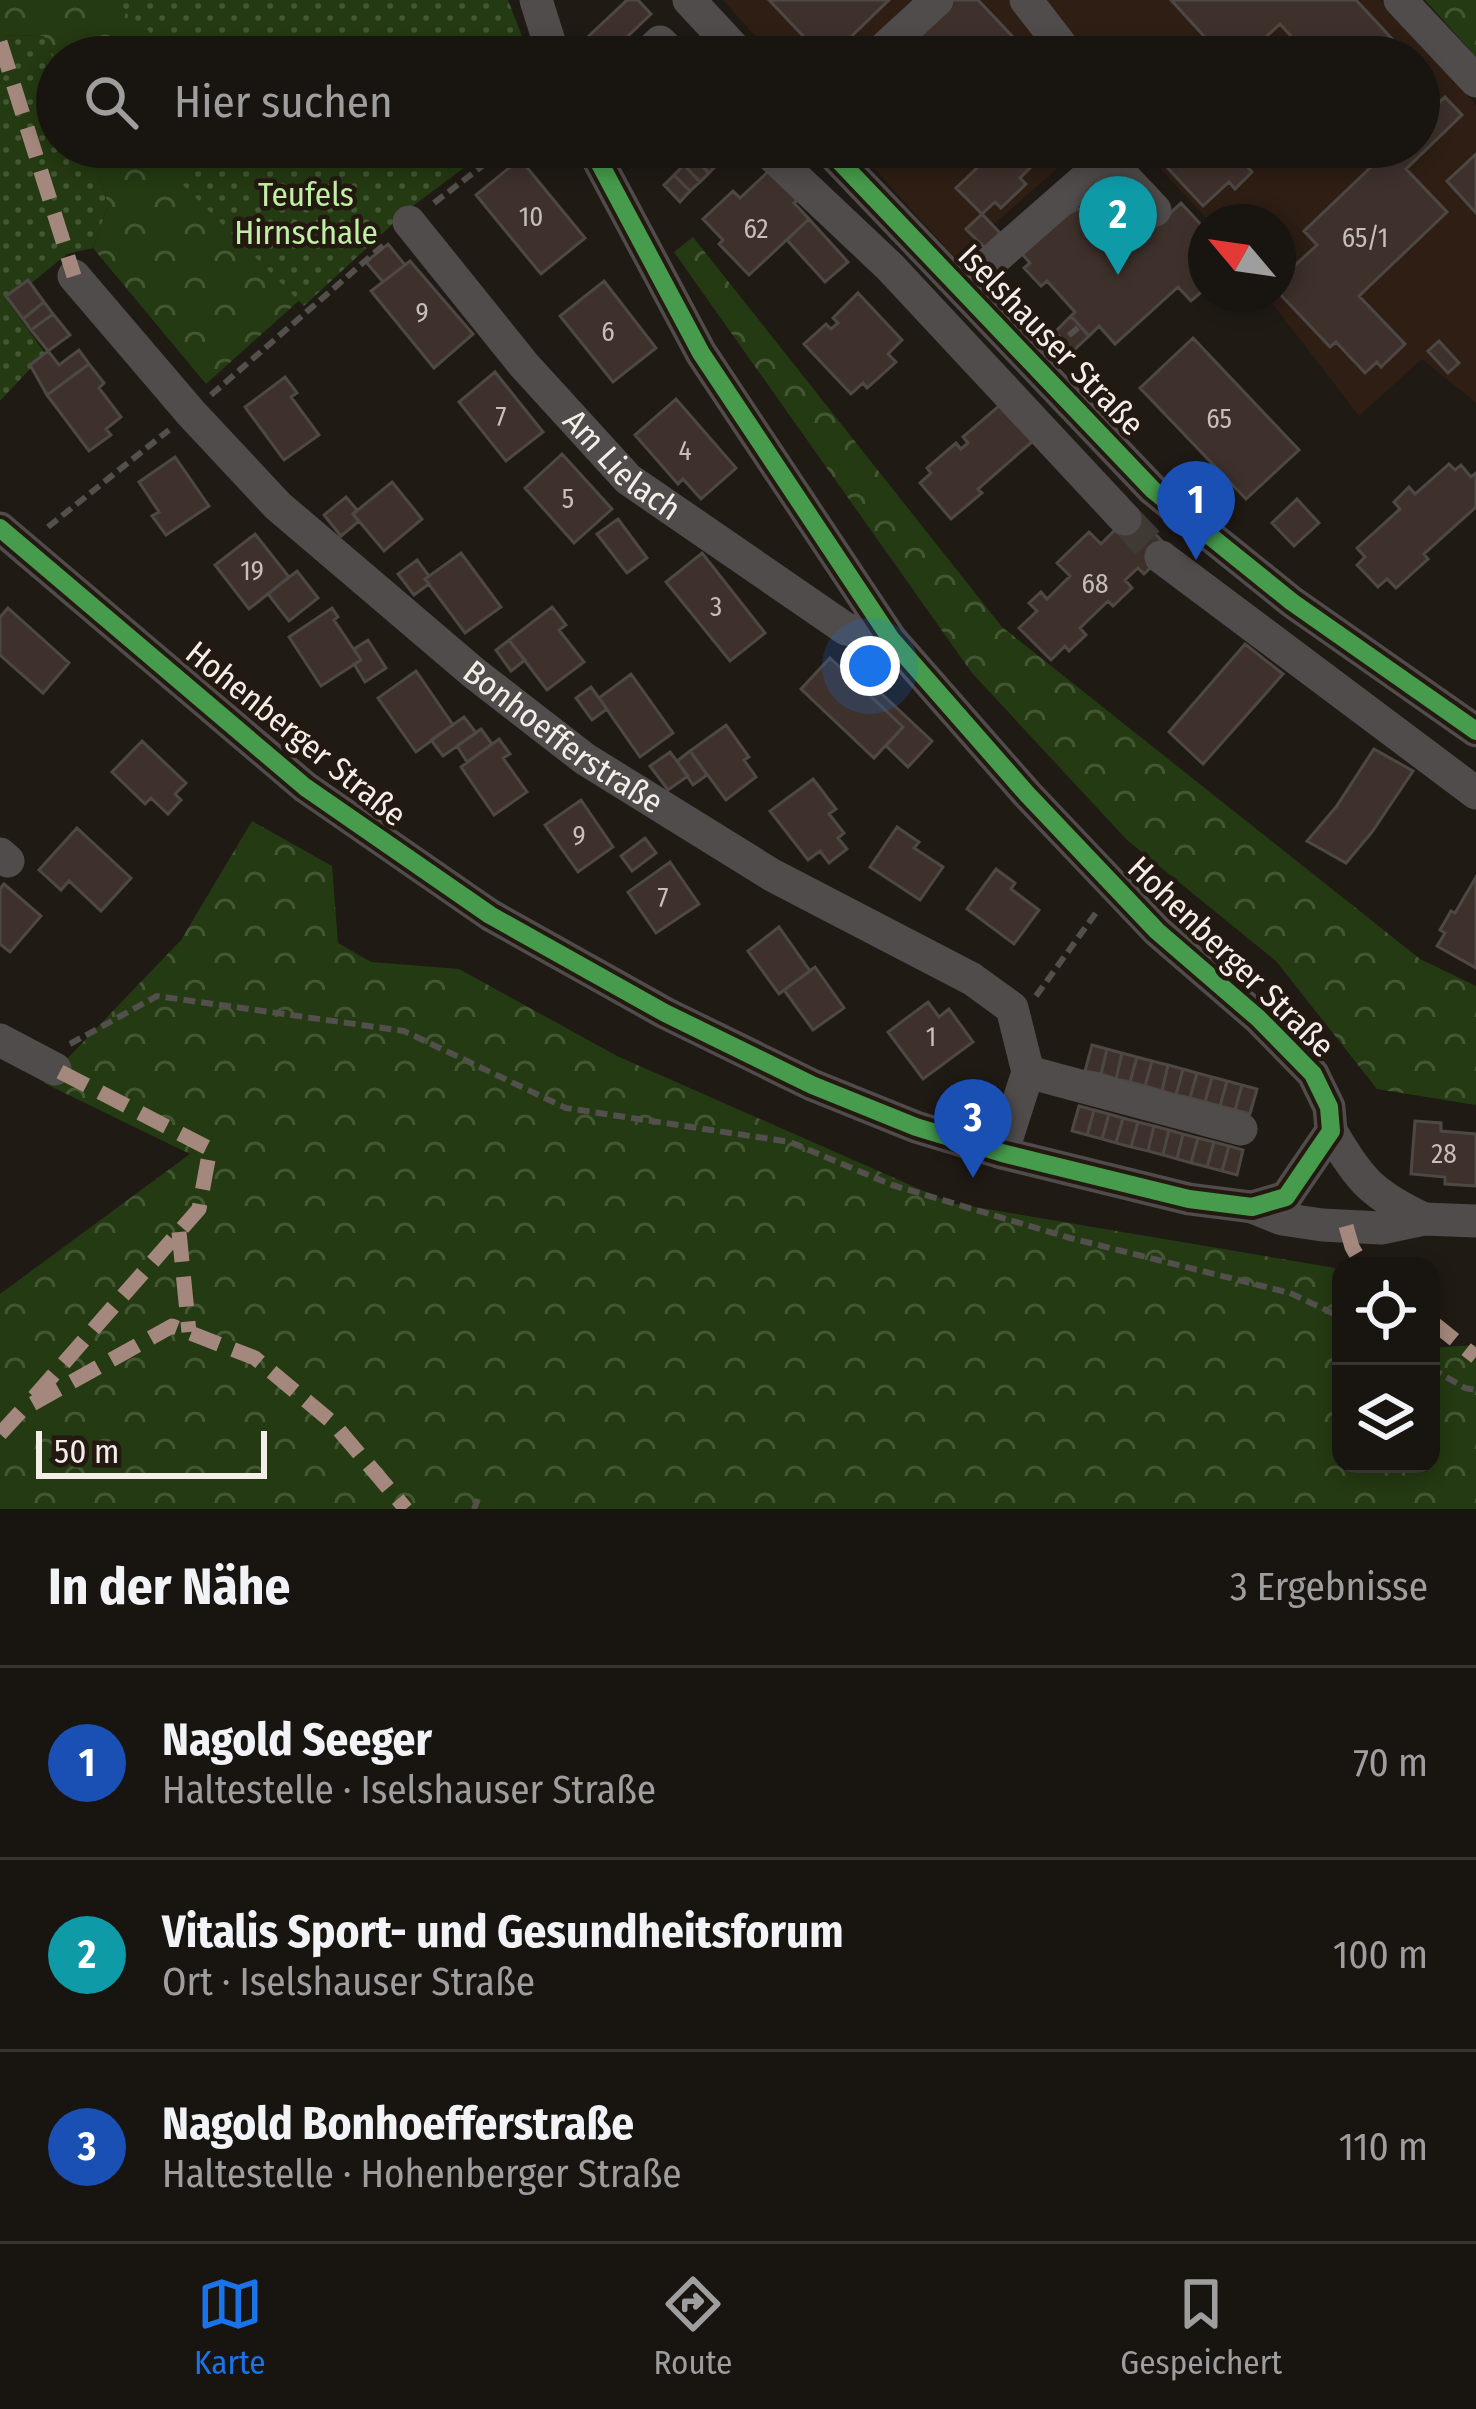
<!DOCTYPE html>
<html lang="de">
<head>
<meta charset="utf-8">
<style>
  :root { --surface:#181410; --page:#25211e; --text:#f1f3f6; --muted:#9f9e9f; --line:#363330; --accent:#1a73e8 }
  body { margin:0; font-family:"Fira Sans Condensed",sans-serif; background:var(--page); color:var(--text) }
  .controls { position:absolute; right:36px; bottom:36px; display:grid; overflow:hidden; border-radius:24px; box-shadow:0 6px 18px #0003 }
  .controls button { width:108px; height:108px; display:grid; place-items:center; padding:0; border:0; border-bottom:3px solid var(--line); background:var(--surface); color:var(--text); font:60px sans-serif }
  .compass { position:absolute; left:1188px; top:204px; width:108px; height:108px; border-radius:50%; background:var(--surface); box-shadow:0 6px 18px #0003; rotate:299deg }
  .scale { position:absolute; left:36px; bottom:30px; width:231px; box-sizing:border-box; padding-left:12px; border:6px solid #f5ede8; border-top:0; font-size:33px; line-height:42px; white-space:nowrap; color:#f5ede8; -webkit-text-stroke:9px #241911; paint-order:stroke }
  .you { position:absolute; left:870px; top:666px; width:42px; height:42px; margin:-30px; border:9px solid #fff; border-radius:50%; background:#1a73e8; box-shadow:0 0 0 18px #1a73e833 }
  .badge { display:grid; place-items:center; width:78px; height:78px; border-radius:50%; background:var(--accent); color:#fff; font-size:39px; font-weight:700 }
  .pin { position:absolute; translate:-50% -99px; filter:drop-shadow(0 3px 6px #0008) }
  .pin::after { content:''; position:absolute; top:63px; width:42px; height:36px; background:inherit; clip-path:polygon(0 0,100% 0,50% 100%) }
  .list { margin:0; padding:0; list-style:none }
  h2 { display:flex; justify-content:space-between; align-items:center; height:156px; margin:0; padding:0 48px; font-size:51px }
  h2 small { font-size:39px; font-weight:400; color:var(--muted) }
  .list li { display:grid; grid-template-columns:78px 1fr auto; gap:36px; align-items:center; box-sizing:border-box; height:192px; padding:0 48px; border-top:3px solid var(--line) }
  .list b { display:block; font-size:45px; white-space:nowrap }
  .list p { margin:0; font-size:39px; white-space:nowrap; color:var(--muted) }
  .list em { font-size:39px; font-style:normal; color:var(--muted) }
  .icon { flex:none; width:66px; height:66px; fill:none; stroke:currentColor; stroke-width:2; stroke-linecap:round; stroke-linejoin:round }
  .map { position:relative; flex:none; width:1476px; height:1509px; overflow:hidden }
  .search { position:absolute; background:var(--surface); box-shadow:0 6px 18px #0003; left:36px; right:36px; top:36px; height:132px; display:flex; align-items:center; gap:30px; box-sizing:border-box; padding:0 42px; border-radius:66px; color:var(--muted); font-size:45px }
  .sheet { height:732px; background:var(--surface) }
  nav { display:flex; justify-content:space-around; align-items:center; box-sizing:border-box; height:168px; border-top:3px solid var(--line); background:var(--surface); font-size:33px; color:var(--muted) }
  nav a { display:grid; justify-items:center; gap:6px }
  nav .on { color:var(--accent) }
  .map>svg:first-child { display:block }
  .built { fill:#2e1e14 }
  .forest { fill:url(#forest-crowns) }
  .park { fill:url(#park-dots) }
  .building { fill:#3e312b; stroke:#4e4844; stroke-width:3 }
  .lines { fill:none; stroke-linecap:round; stroke-linejoin:round }
  .minor-tunnel { stroke:#403a35; stroke-width:33; stroke-dasharray:33 16; stroke-linecap:butt }
  .path { stroke:#524f4c; stroke-width:6; stroke-dasharray:12 6; stroke-linecap:butt }
  .minor { stroke:#504c4b; stroke-width:33 }
  .quiet { stroke:#a5887d; stroke-width:15; stroke-dasharray:30 15; stroke-linecap:butt }
  .cycleway-casing { stroke:#241911; stroke-width:26 }
  .cycleway { stroke:#469c4c; stroke-width:18 }
  .labels { text-anchor:middle; dominant-baseline:central; stroke-width:9; stroke-linejoin:round; paint-order:stroke }
  .number-label { font-size:27px; fill:#c7beb9 }
  .park-label { font-size:33px; fill:#c1efa5; stroke:#241911 }
  .street-label { font-size:33px; fill:#f5ede8; stroke:#241911 }
</style>
</head>
<body>
<div class="map">
<svg width="1476" height="1509" viewBox="0 0 1476 1509">
  <defs>
    <pattern id="forest-crowns" width="20" height="18" patternUnits="userSpaceOnUse" patternTransform="scale(3)"><rect width="20" height="18" fill="#243a12"/><path d="M2 6a3 3 0 1 1 6 0M12 15a3 3 0 1 1 6 0" fill="none" stroke="#445734"/></pattern>
    <pattern id="park-dots" width="8" height="8" patternUnits="userSpaceOnUse" patternTransform="scale(3)"><rect width="8" height="8" fill="#243a12"/><path d="M2 2h.1M6 6h.1" fill="none" stroke="#445734" stroke-width="1.8" stroke-linecap="round"/></pattern>
  </defs>
  <rect width="100%" height="100%" fill="#201a15"/>
  <path class="built" d="M723,0h658l95,105v298l-54,-44 -63,57 -94,-122h13v-72h-68l-70,-75h279v-90h-645z
    M855,147h227l-127,111z"/>
  <path class="forest" d="M0,0h466l20,57h-429v7l-14,-28 -43,-1z
    M1425,0h51v57z
    M91,147h379l-264,237 -113,-136 15,-43z
    M693,237l309,390 418,332 56,27v119l-99,-16 -101,-128 -149,-121 -155,-167 -298,-421z
    M252,821l80,45 6,77 33,19 88,7 158,87 334,147 384,65 6,6v190h90v-116l45,-3v164h-1476v-215l190,-140 -146,-71 137,-143z"/>
  <path class="park" d="M109,0h399l22,57h-375l-6,-26z
    M0,35l44,1 13,28v83h34l17,58 -15,43 -26,6 -59,48 37,51 -45,48z
    M175,147h317l-82,61 -106,98 -121,-121z"/>
  <path class="building" d="M627,0h11l13,14 -45,43h-32l-3,-4z
    M769,0h120l-59,57h-7z
    M949,0h29l54,57h-143z
    M1171,0h185l53,57h-99l-30,-33 -36,33h-21z
    M1445,97l17,18 -56,54 41,43 -88,84 46,48 -24,23 -4,-5 -12,11 -29,-31 -6,5 -52,-55v-11l39,-36 -13,-14 88,-84h27v-25z
    M722,147l7,7 -11,10 -16,-16z
    M1014,147l18,19 -12,12 6,6 -25,24 -6,-6 -13,12 -26,-26 24,-23 -16,-17z
    M1148,147h81l23,25 -17,17 -6,-7 -26,24z
    M702,148l16,16 -9,9 -16,-16z
    M1476,154v59l-29,-32z
    M693,157l16,16 -9,9 -16,-17z
    M520,159l65,79 -44,36 -65,-79z
    M684,165l16,17 -10,9 -16,-16z
    M772,168l28,30 -6,5 15,16 -60,56 -30,-31 4,-4 -20,-21 30,-28 7,7z
    M674,175l16,16 -10,11 -16,-17z
    M1181,203l25,27v58l-15,13 -13,-14 -63,57 -16,-18 -10,10 -18,-20 4,-4 -28,-31 -6,5 -17,-18 6,-5 -8,-9 37,-37 27,-11 42,46z
    M982,214l18,19 -15,15 -19,-19z
    M809,219l39,43 -23,20 -38,-42z
    M388,244l17,21 -22,17 -17,-20z
    M410,261l63,73 -39,34 -63,-77z
    M28,280l16,22 -21,17 -17,-23z
    M604,281l52,67 -43,34 -53,-66z
    M858,293l44,47 -14,14 8,8 -29,26 -4,-5 -12,11 -47,-50 22,-20 5,5 7,-6 -5,-5z
    M44,302l9,12 -22,16 -8,-11z
    M53,314l17,21 -22,16 -17,-21z
    M1071,316l18,20 -16,15 -18,-19z
    M1193,338l106,112 -53,49 -106,-111z
    M1439,341l20,22 -11,10 -20,-22z
    M79,350l10,14 -42,31 -17,-30 18,-14 11,14z
    M89,364l15,19 -5,5 22,29 -15,12 5,6 -22,16 -42,-56z
    M495,372l48,60 -37,29 -47,-59z
    M285,377l12,16 -6,4 28,38 -35,25 -39,-53z
    M676,399l60,69 -35,31 -18,-20 -5,5 -43,-49z
    M1001,404l32,37 -55,48 4,4 -31,26 -31,-36 11,-10 -4,-5 29,-25 5,6 7,-6 -5,-6z
    M562,454l50,55 -38,34 -49,-55z
    M175,457l34,49 -43,29 -14,-19 7,-4 -20,-30z
    M1449,464l6,6 6,-5 10,12 5,-4v34l-52,47 4,5 -32,29 -9,-9 -9,8 -21,-22 8,-8 -8,-9 43,-39 -6,-7 15,-15 6,7z
    M392,482l30,37 -38,32 -31,-37z
    M346,497l11,13 -4,4 6,7 -18,15 -17,-21z
    M1297,499l22,24 -25,23 -22,-23z
    M1133,512l37,37 -26,25 -6,-6 -13,12 7,8 -19,18 -5,-5 -28,27 6,7 -17,16 -4,-5 -14,14 -32,-32 18,-17 -8,-8 12,-11 6,7 23,-23 -13,-13 32,-31 12,12z
    M618,519l29,39 -20,15 -30,-39z
    M255,534l34,43 -40,32 -34,-44z
    M461,553l40,54 -36,26 -40,-54z
    M702,553l63,80 -35,28 -64,-79z
    M417,560l12,16 -4,3 4,5 -15,11 -16,-21z
    M297,571l21,27 -29,23 -21,-27z
    M552,607l14,18 -7,5 25,32 -37,28 -38,-50z
    M8,608l61,55 -26,30 -43,-38v-38z
    M332,608l6,9 -4,3 27,40 -40,26 -32,-49z
    M368,640l18,28 -21,14 -11,-18 7,-4 -7,-11z
    M509,640l16,20 -14,11 -15,-21z
    M1245,644l38,30 -80,90 -34,-32z
    M830,658l73,69 -29,31 -73,-69z
    M416,671l37,54 -37,27 -38,-54z
    M631,674l42,59 -33,24 -41,-59z
    M869,682l63,59 -24,26 -22,-21 17,-19 -41,-39z
    M591,687l16,22 -15,11 -16,-22z
    M464,717l12,16 -33,23 -12,-16z
    M726,725l23,32 -5,3 12,17 -30,23 -36,-49z
    M481,729l11,15 -25,18 -10,-16z
    M499,739l11,15 -7,4 24,34 -33,23 -33,-48z
    M142,741l44,42 -11,11 6,6 -13,14 -17,-16 -6,6 -33,-32z
    M1374,749l39,22 -41,61 -26,31 -39,-22 29,-34z
    M690,751l17,24 -14,10 -16,-24z
    M670,752l18,24 -20,14 -18,-24z
    M813,779l23,30 -7,5 15,19 -6,5 9,11 -18,14 -9,-12 -12,9 -38,-49z
    M581,800l32,47 -35,25 -33,-47z
    M897,827l22,15 -5,6 29,19 -23,33 -50,-33z
    M77,828l54,50 -30,33 -32,-30 -8,9 -22,-20z
    M645,838l11,15 -24,18 -11,-15z
    M670,862l29,42 -43,29 -28,-41z
    M996,869l19,14 -4,6 28,21 -25,34 -47,-35z
    M1476,877v91l-39,-22 8,-13 -5,-3 11,-19 4,2z
    M4,884l37,32 -31,36 -10,-8v-55z
    M779,927l31,44 -31,23 -31,-43z
    M815,967l29,41 -31,22 -29,-40z
    M928,1002l11,15 10,-8 24,33 -50,37 -35,-47z
    M1092,1045l15,4 -6,25 -16,-3z
    M1107,1049l15,4 -6,26 -15,-5z
    M1122,1053l15,4 -7,25 -14,-3z
    M1137,1057l15,4 -7,25 -15,-4z
    M1152,1061l16,4 -6,26 -17,-5z
    M1168,1065l15,4 -7,26 -14,-4z
    M1183,1069l14,4 -7,25 -14,-3z
    M1197,1073l15,4 -7,25 -15,-4z
    M1212,1077l15,4 -7,25 -15,-4z
    M1227,1081l15,4 -7,25 -15,-4z
    M1242,1085l15,4 -7,25 -15,-4z
    M1079,1106l15,4 -7,25 -15,-4z
    M1094,1110l15,4 -7,25 -15,-4z
    M1109,1114l14,4 -7,25 -14,-4z
    M1123,1118l15,4 -7,25 -15,-4z
    M1415,1121l26,2v8l35,3v52l-31,-2v-7l-34,-3z
    M1138,1122l16,4 -6,25 -17,-4z
    M1154,1126l15,4 -6,25 -15,-4z
    M1169,1130l14,4 -6,25 -14,-4z
    M1183,1134l15,4 -7,25 -14,-4z
    M1198,1138l16,4 -7,25 -16,-4z
    M1214,1142l15,4 -7,25 -15,-4z
    M1229,1146l14,4 -6,25 -15,-4z"/>
  <g class="lines">
    <path class="minor-tunnel" d="M1125,519l36,38"/>
    <path class="path" d="M434,203l73,-56
      M1055,347l25,-21
      M211,395l176,-153
      M48,527l121,-97
      M1036,996l62,-86
      M70,1044l87,-48 247,35 162,77 224,34 102,43 178,53 220,55 51,24
      M1431,1368l34,20 11,2
      M474,1509l4,-10"/>
    <g class="minor">
      <path d="M536,0l18,57"/>
      <path d="M689,0l53,57"/>
      <path d="M1026,0l44,57"/>
      <path d="M1400,0l76,81"/>
      <path d="M644,57l16,-15 15,15"/>
      <path d="M875,57l62,-57"/>
      <path d="M763,147l127,120 235,252"/>
      <path d="M826,147l327,343 139,112 184,129"/>
      <path d="M1107,159l48,51"/>
      <path id="s1" d="M409,222l115,143 104,114 218,150 45,10"/>
      <path id="s2" d="M74,276l117,137 87,93 196,167 111,86 187,116 200,104 40,29 16,64 -26,81"/>
      <path d="M961,288l154,-135 -5,-6"/>
      <path d="M0,528l305,259 185,128 175,98 147,72 104,42 86,26 187,46 63,8 34,-10 45,-66 -2,-24 -16,-33 -55,-56 -101,-87 -130,-137 -136,-155 -190,-286 -110,-206"/>
      <path d="M1161,557l315,236"/>
      <path d="M0,854l8,7"/>
      <path d="M0,1040l55,29"/>
      <path d="M1028,1072l213,57"/>
      <path d="M1331,1131c28,49 42,64 93,88"/>
      <path d="M1252,1207l30,12 40,6 59,3 43,-9 52,2"/>
    </g>
    <path class="quiet" d="M0,42l74,234
      M1346,1226l6,21 11,19
      M179,1232l10,100
      M1431,1321l45,36
      M34,1397l165,-188 11,-60 -155,-80
      M0,1434l23,-25 149,-83 83,32 78,65 73,86"/>
    <defs>
      <path id="cycleway" d="M826,147l327,343 139,112 184,129
        M0,528l305,259 185,128 175,98 147,72 104,42 86,26 187,46 63,8 34,-10 45,-66 -2,-24 -16,-33 -55,-56 -101,-87 -130,-137 -136,-155 -190,-286 -110,-206"/>
    </defs>
    <use href="#cycleway" class="cycleway-casing"/>
    <use href="#cycleway" class="cycleway"/>
  </g>
  <g class="labels">
    <g class="number-label">
      <text x="531" y="217">10</text>
      <text x="756" y="229">62</text>
      <text x="1365" y="238">65/1</text>
      <text x="422" y="313">9</text>
      <text x="608" y="332">6</text>
      <text x="501" y="417">7</text>
      <text x="1219" y="419">65</text>
      <text x="685" y="451">4</text>
      <text x="568" y="499">5</text>
      <text x="252" y="571">19</text>
      <text x="1095" y="584">68</text>
      <text x="716" y="607">3</text>
      <text x="579" y="836">9</text>
      <text x="663" y="898">7</text>
      <text x="931" y="1037">1</text>
      <text x="1444" y="1154">28</text>
    </g>
    <g class="park-label">
      <text x="306" y="195">Teufels<tspan x="306" dy="38">Hirnschale</tspan></text>
    </g>
    <g class="street-label">
      <text transform="translate(1051 340) rotate(46)">Iselshauser Straße</text>
      <text stroke="none"><textPath href="#s1" startOffset="324">Am Lielach</textPath></text>
      <text transform="translate(296 734) rotate(39)">Hohenberger Straße</text>
      <text stroke="none"><textPath href="#s2" startOffset="675">Bonhoefferstraße</textPath></text>
      <text transform="translate(1231 957) rotate(44)">Hohenberger Straße</text>
    </g>
  </g>
</svg>
<div class="controls">
<button><svg class="icon" aria-label="locate" viewBox="0 0 24 24"><circle cx="12" cy="12" r="6"/><path d="M12 2v4M12 18v4M2 12h4M18 12h4"/></svg></button>
<button><svg class="icon" aria-label="layers" viewBox="0 0 24 24"><path d="M12 4l9 5-9 5-9-5zM3 14l9 5 9-5"/></svg></button>
</div>
<svg class="compass" viewBox="-18 -18 36 36"><path d="M0-13l5 13h-10z" fill="#e53935"/><path d="M0 13l5-13h-10z" fill="#9f9e9f"/></svg>
<div class="scale">50 m</div>
<div class="you"></div>
<div class="pin badge" style="left:1196px;top:560px;background:#1a4fb4">1</div>
<div class="pin badge" style="left:1118px;top:275px;background:#0f9aa8">2</div>
<div class="pin badge" style="left:973px;top:1178px;background:#1a4fb4">3</div>
<div class="search"><svg class="icon" aria-label="search" viewBox="0 0 24 24"><circle cx="10" cy="10" r="6"/><path d="M15 15l6 6"/></svg>Hier suchen</div>
</div>
<section class="sheet">
<h2>In der Nähe<small>3 Ergebnisse</small></h2>
<ul class="list">
<li><span class="badge" style="background:#1a4fb4">1</span><div><b>Nagold Seeger</b><p>Haltestelle · Iselshauser Straße</p></div><em>70 m</em></li>
<li><span class="badge" style="background:#0f9aa8">2</span><div><b>Vitalis Sport- und Gesundheitsforum</b><p>Ort · Iselshauser Straße</p></div><em>100 m</em></li>
<li><span class="badge" style="background:#1a4fb4">3</span><div><b>Nagold Bonhoefferstraße</b><p>Haltestelle · Hohenberger Straße</p></div><em>110 m</em></li>
</ul>
</section>
<nav>
<a class="on"><svg class="icon" aria-label="map" viewBox="0 0 24 24"><path d="M3 6l6-2 6 2 6-2v14l-6 2-6-2-6 2zM9 4v14M15 6v14"/></svg>Karte</a>
<a><svg class="icon" aria-label="directions" viewBox="0 0 24 24"><path d="M12 3l9 9-9 9-9-9zM9 14v-3h6M13 9l2 2-2 2"/></svg>Route</a>
<a><svg class="icon" aria-label="saved" viewBox="0 0 24 24"><path d="M7 4h10v16l-5-4-5 4z"/></svg>Gespeichert</a>
</nav>
</body>
</html>
